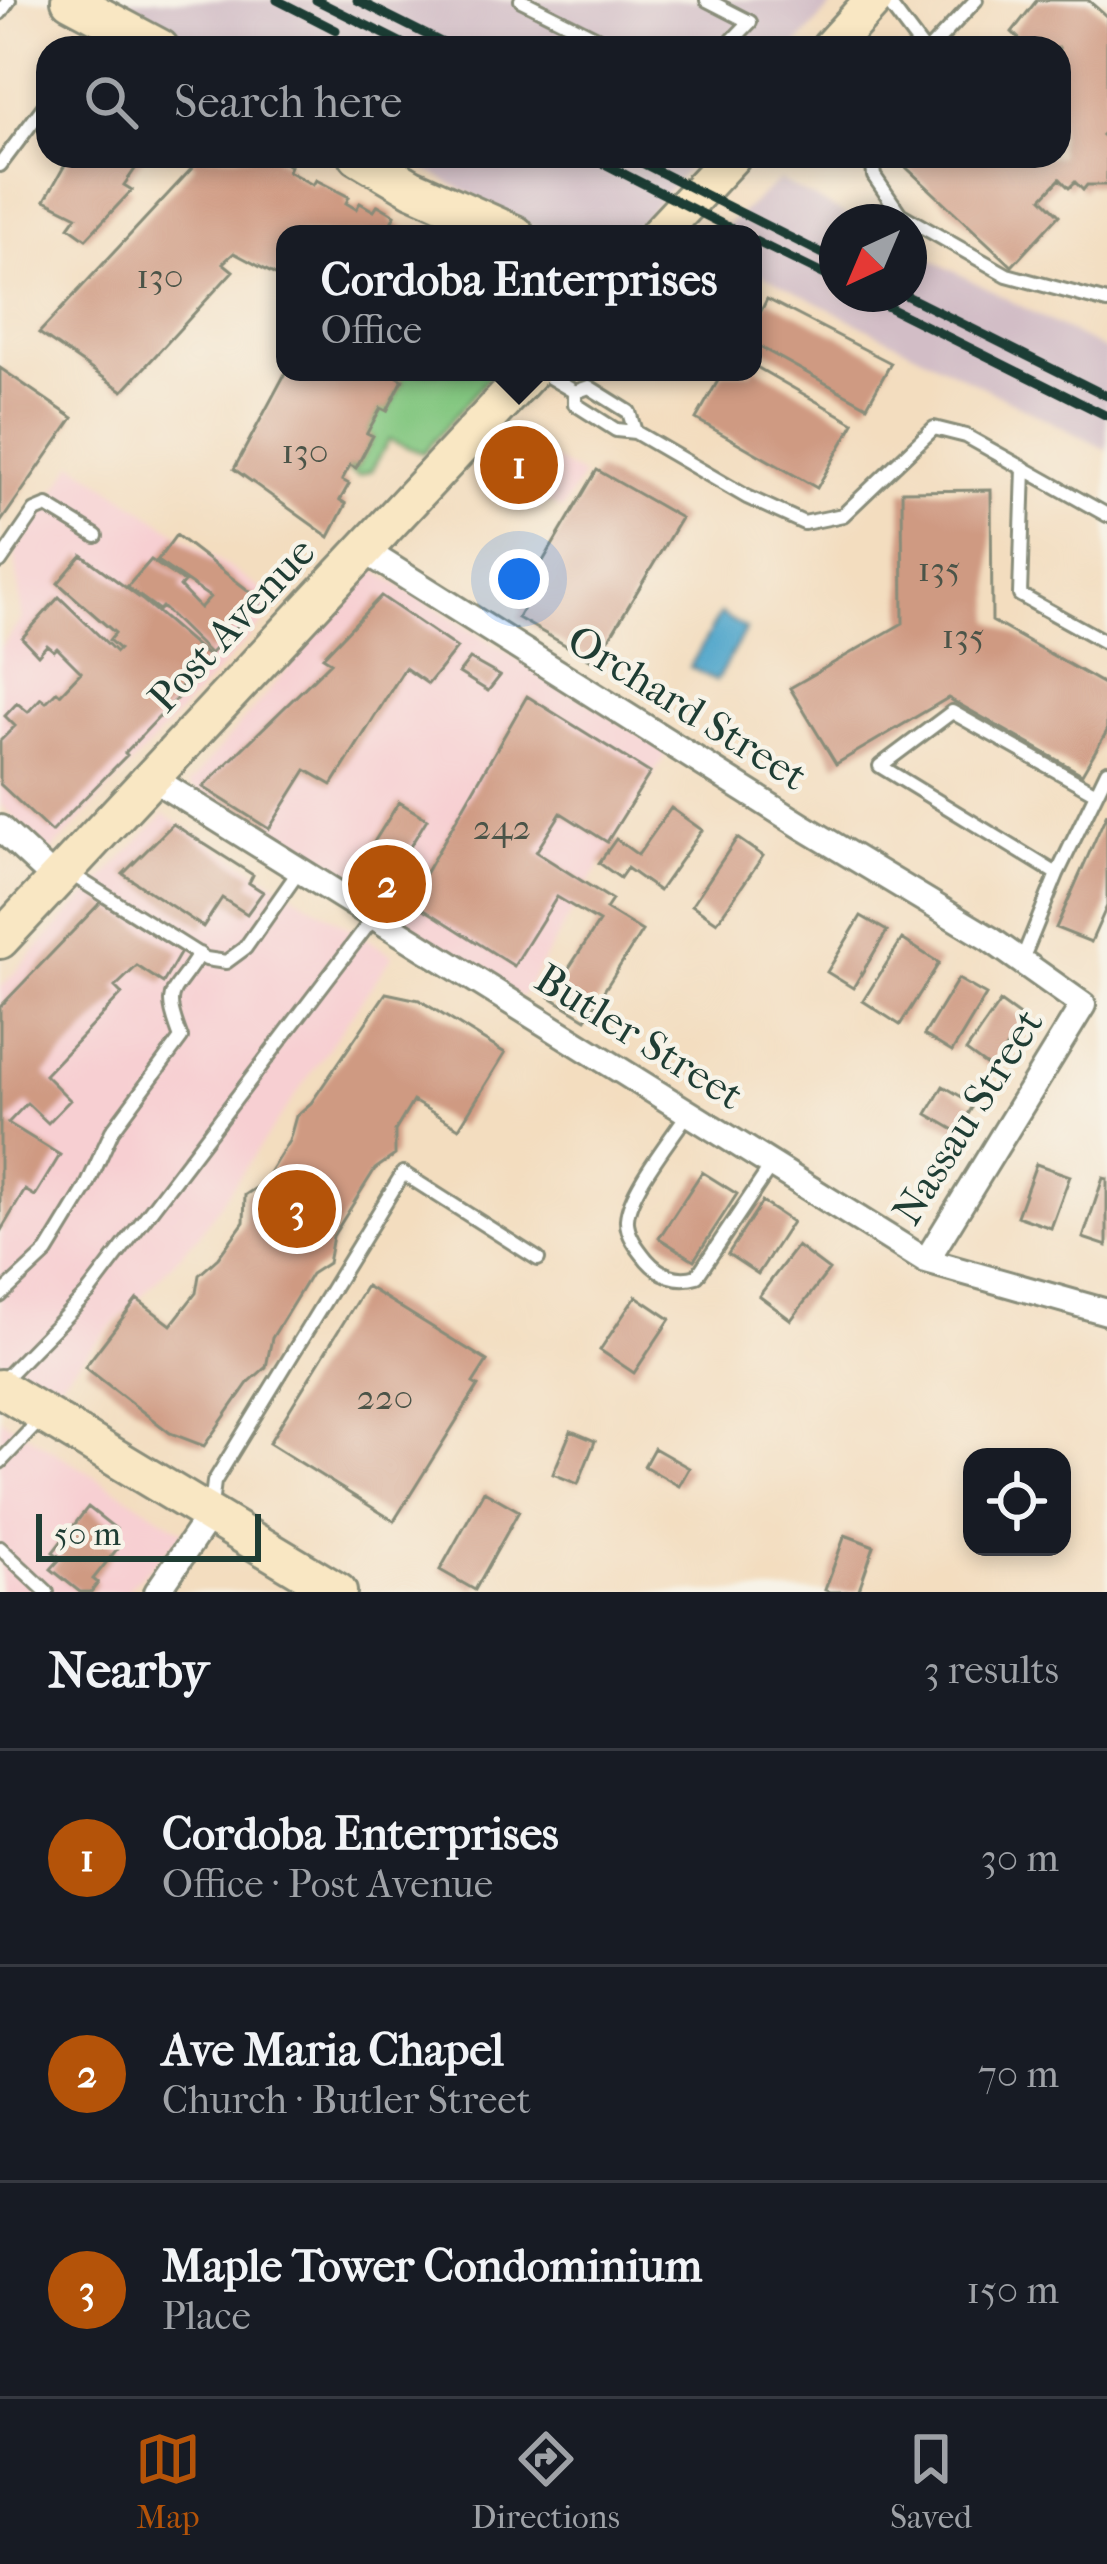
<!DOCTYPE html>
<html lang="en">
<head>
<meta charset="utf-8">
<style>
  :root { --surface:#171b24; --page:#20242c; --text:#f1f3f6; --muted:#9ea1a6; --line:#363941; --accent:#b45309 }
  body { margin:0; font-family:"IM FELL French Canon",serif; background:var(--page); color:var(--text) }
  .controls { position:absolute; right:36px; bottom:36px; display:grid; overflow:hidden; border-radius:24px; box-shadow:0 6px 18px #0003 }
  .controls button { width:108px; height:108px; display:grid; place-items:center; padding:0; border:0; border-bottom:3px solid var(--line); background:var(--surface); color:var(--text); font:60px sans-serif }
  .compass { position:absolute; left:819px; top:204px; width:108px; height:108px; border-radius:50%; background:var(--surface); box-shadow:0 6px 18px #0003; rotate:224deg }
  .scale { position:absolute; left:36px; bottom:30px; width:225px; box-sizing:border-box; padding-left:12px; border:6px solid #1f3d34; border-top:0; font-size:33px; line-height:42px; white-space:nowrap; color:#1f3d34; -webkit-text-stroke:9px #f7f3e8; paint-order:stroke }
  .you { position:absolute; left:519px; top:579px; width:42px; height:42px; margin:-30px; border:9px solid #fff; border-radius:50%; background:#1a73e8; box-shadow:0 0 0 18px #1a73e833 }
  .badge { display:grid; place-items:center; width:78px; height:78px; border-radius:50%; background:var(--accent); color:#fff; font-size:39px; font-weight:700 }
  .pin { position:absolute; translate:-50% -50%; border:6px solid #fff; box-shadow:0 3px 12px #0006 }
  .popup { position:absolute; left:276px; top:225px; width:486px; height:156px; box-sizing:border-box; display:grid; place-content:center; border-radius:24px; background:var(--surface); filter:drop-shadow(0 3px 9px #0005); font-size:39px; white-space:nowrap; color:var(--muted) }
  .popup b { font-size:45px; color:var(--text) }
  .popup::after { content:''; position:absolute; left:50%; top:100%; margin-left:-24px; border:24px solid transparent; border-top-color:var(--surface) }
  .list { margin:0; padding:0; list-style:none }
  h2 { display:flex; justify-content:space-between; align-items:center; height:156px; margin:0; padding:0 48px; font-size:51px }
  h2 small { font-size:39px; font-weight:400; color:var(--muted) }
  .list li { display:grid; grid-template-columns:78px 1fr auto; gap:36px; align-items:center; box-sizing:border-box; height:216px; padding:0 48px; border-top:3px solid var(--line) }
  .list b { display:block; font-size:45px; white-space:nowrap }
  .list p { margin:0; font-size:39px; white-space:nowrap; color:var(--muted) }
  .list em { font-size:39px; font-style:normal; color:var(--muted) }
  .icon { flex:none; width:66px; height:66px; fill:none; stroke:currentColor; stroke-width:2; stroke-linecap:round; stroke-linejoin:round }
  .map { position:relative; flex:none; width:1107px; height:1592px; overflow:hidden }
  .search { position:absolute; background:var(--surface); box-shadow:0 6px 18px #0003; left:36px; right:36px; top:36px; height:132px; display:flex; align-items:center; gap:30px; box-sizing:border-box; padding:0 42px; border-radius:36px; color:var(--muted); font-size:45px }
  .sheet { height:804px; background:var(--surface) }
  nav { display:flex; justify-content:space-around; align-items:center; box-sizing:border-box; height:168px; border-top:3px solid var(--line); background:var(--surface); font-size:33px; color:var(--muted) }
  nav a { display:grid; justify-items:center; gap:6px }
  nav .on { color:var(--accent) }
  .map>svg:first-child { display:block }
  .built { fill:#f7cfd2 }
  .industrial { fill:#d2bdc6 }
  .green { fill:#84c781; stroke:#52825a; stroke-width:3 }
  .water { fill:#4da4ca; stroke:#36707f; stroke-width:3 }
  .building { fill:#cf9a82 }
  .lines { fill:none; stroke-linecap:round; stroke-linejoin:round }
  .service-casing { stroke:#898d7a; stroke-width:18 }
  .minor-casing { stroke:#898d7a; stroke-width:30 }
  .secondary-casing { stroke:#898d7a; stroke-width:42 }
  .service { stroke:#fff; stroke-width:12 }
  .minor { stroke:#fff; stroke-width:24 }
  .secondary { stroke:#f9e7c3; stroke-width:36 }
  .rail { stroke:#1f3d34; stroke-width:9 }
  .labels { text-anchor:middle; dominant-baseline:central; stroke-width:9; stroke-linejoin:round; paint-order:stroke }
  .number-label { font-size:36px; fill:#4b5448 }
  .street-label { font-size:42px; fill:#1f3d34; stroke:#f7f3e8 }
</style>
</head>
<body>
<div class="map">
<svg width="1107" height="1592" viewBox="0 0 1107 1592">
  <rect width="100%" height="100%" fill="#f7f3e8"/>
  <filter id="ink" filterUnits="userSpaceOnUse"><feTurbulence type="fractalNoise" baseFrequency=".00833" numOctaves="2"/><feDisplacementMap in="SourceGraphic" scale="24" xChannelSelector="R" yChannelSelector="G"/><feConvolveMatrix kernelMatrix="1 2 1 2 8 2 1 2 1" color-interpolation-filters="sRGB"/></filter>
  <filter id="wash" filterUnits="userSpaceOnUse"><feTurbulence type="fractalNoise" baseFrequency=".004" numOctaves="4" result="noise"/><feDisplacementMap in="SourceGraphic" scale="48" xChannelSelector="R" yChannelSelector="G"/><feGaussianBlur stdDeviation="2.7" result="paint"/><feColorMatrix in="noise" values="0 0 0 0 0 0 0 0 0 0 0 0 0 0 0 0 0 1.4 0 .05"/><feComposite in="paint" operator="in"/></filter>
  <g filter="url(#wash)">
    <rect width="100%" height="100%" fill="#f3ddbf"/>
    <path class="built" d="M523,442l60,34 -21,34 -65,-38z
      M74,463l207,140 -231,251 -50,-50v-156l22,-29 -7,-66z
      M373,569l294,183 -146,246 -333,-213z
      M164,814l229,141 -195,281 -153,161 -45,-29v-380z
      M0,1418l185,114 -60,60h-125z"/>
    <path class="industrial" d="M114,0h723l-43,48h-589z
      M401,156h297l-66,75 -10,3h-59l-38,-10z
      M779,180l81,42h-23v72h72v-46l198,103v99l-354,-180v-36h-36z"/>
    <path class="green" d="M401,372h92l-70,81 -34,-13 -18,31 -12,5 -11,-6 2,-5 6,3 17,-31 -6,-4 14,-25 7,2 15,-29 -5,-4z"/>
    <path class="water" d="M720,614l26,15 -30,52 -26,-14z"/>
    <g id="blocks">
      <path class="building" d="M1037,0h51l19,17v113l-5,5 5,4v46h-20l-4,5 -8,-8 -6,6 -9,-9 -18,19 17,17 -47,51 -118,-110h165v-108h-30l-17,-16z
        M70,156h74l-20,29 8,5 -46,49 -17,-12 8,-11 -32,-16z
        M186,156h87l17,10 -2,5 25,14 3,-5 33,17 -3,6 10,6 4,-6 14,8 4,-6 17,10 -3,6 22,13h-129v46l-51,-27 -11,10 10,8 -110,120 -84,-58 156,-168z
        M767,299l124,64 -24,43 -114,-63v-16z
        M753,365l101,58 -37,65 -121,-69 27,-47h30z
        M0,368l73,50 -73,105z
        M286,372h115l-3,5 5,3 -16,31 -6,-3 -14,25 6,3 -17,32 -6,-3 -8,15 7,4 -9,16 6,4 -17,33 -95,-68z
        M597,470l84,48 -86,144 -77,-44 5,-9 -6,-4z
        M991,490l1,131 115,65v45l-25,43 -134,-76 -112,66 -46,-76 113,-65 -1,-132z
        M176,535l86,66 -52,53 -48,-47 -3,3 -32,-23 24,-27 33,22 -4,5 20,21 10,-11 -53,-36z
        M82,555l62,46 65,56 -33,35 4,3 -55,58 2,2 -76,77 -51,-48v-43l15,-15 -10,-10 12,-13 11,9 13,-14 5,4 11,-11 3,3 21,-22 -24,-24 -3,3 -7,-6 -9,10 -16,-17 37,-41 57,55 3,-3 -10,-9 6,-7 -57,-50z
        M381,596l76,52 -29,36 -23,-16 -73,117 -26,-15 -37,59 -66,-42 128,-125 -8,-5z
        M470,659l30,17 -12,15 -29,-18z
        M527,696l123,77 -43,69 -46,-29 -25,39 76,48 -6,9 36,22 -56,88 -36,-22 49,-75 -42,-25 -43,69 -104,-66z
        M399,802l28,17 -40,65 -28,-18z
        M671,808l31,22 -43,61 -32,-23 -7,10 -21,-15 17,-24 22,16z
        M1107,813v93l-16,36 -35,-14z
        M173,824l80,51 -4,8 14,9 -16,22 -25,-16 -19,29 -80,-53z
        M737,838l26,18 -46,66 -25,-17z
        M101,902l80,50 -18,31 -26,-17 -22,21 7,7 -77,81 25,25 -22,23 -21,-20 -19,20 52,32 -25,41 -10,-6 -25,42v-225z
        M861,916l26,15 -34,57 -26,-16z
        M902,939l37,24 -39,62 -37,-24z
        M958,979l28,16 -34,57 -28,-17z
        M386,993l33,7 86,53 -46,75 -46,-27 -18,30v24l-20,14 -42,67 -5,27 -17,11 -39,64 -6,29 -18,16 -44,63 -34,-13 -85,-66 52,-68 34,26 25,-32 3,-18 19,-17 26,-36 1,-27 17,-11 27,-43 7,-25 15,-13z
        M1000,1002l25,18 -34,49 -25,-18z
        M943,1086l31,18 -16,28 -31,-18z
        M1036,1164l34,12 -19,52 -34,-12z
        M702,1172l35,22 -43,66 -35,-22z
        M1103,1178l4,1v67l-24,-8z
        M762,1202l30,20 -34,52 -30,-20z
        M797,1246l32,24 -38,50 -32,-24z
        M366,1286l121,75 -14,22 5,3 -84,135 -125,-78z
        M636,1296l34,23 -36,54 -34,-23z
        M571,1431l24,10 -17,43 -25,-10z
        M654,1448l35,20 -10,18 -35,-20z
        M484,1491l35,20 -44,79 -35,-20z
        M88,1507l28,22 -9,12 10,8 -24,30 5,4 -7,9h-11l-29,-23 10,-11 -8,-6z
        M845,1535l29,11 -16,46h-28l-5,-2z"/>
    </g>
  </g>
  <g filter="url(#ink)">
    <use href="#blocks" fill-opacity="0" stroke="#898d7a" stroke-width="3"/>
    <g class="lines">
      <defs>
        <path id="service" d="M521,0l96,48
          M707,0l43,22 -25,26
          M886,0l36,48
          M0,13l9,-13
          M94,48l23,-18
          M931,48l45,-48
          M872,156l2,20 26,38 107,61 100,27
          M0,165l48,-64
          M541,372l34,20 14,-5 40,25 6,20
          M575,392v12l41,26 19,2 112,65 57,26 39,-8 91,-87 32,8 141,79
          M1024,468l-4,127 87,48
          M0,562l35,-51 12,-5 49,30
          M1096,793l-144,-81 -72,54 177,108 50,-103
          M71,874l135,85 20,3 19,-14 54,-77
          M1022,960l35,-86
          M688,1113c-17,26 -59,77 -61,106 -1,15 11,30 20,41 13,15 31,22 50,16l74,-110
          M0,1296l47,-44 39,-64 26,-57 69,-93c-20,-52 -8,-40 18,-84
          M0,1383l88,-90 286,-376
          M0,1462l40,-42
          M211,1506l3,-24 189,-309 135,86
          M0,1548l47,44"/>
        <path id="minor" d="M362,549l440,277 188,113 93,66 -157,256
          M152,778l774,483 181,51
          M0,828l56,52
          M157,1592l54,-79"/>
        <path id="secondary" d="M70,0l90,48
          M830,48l44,-48
          M358,156l54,32 103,46
          M659,234l73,-78
          M0,940l530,-568
          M0,1388l338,204"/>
      </defs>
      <use href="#service" class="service-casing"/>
      <use href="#minor" class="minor-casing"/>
      <use href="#secondary" class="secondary-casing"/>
      <use href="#service" class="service"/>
      <use href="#minor" class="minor"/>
      <use href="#secondary" class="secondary"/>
      <path class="rail" d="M277,0l59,30
        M316,0l96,48
        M357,0l96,48
        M589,156l153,78
        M628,156l209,105
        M753,240l84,41
        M862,294l245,122
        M903,294l204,102"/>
    </g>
  </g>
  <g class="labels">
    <g class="number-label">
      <text x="160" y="276">130</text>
      <text x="305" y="451">130</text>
      <text x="939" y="569">135</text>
      <text x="963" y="636">135</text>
      <text x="502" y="827">242</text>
      <text x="385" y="1397">220</text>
    </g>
    <g class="street-label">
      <text transform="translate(232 625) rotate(-47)">Post Avenue</text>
      <text transform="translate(687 708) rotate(32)">Orchard Street</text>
      <text transform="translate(639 1037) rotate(32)">Butler Street</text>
      <text transform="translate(968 1117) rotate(-58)">Nassau Street</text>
    </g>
  </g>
</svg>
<div class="controls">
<button><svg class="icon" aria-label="locate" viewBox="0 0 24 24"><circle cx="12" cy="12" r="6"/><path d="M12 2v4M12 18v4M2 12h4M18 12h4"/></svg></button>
</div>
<svg class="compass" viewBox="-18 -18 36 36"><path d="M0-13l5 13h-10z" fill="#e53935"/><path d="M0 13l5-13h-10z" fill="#9ea1a6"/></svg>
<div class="scale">50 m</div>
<div class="you"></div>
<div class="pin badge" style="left:519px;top:465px">1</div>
<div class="popup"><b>Cordoba Enterprises</b>Office</div>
<div class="pin badge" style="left:387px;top:884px">2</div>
<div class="pin badge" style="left:297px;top:1209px">3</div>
<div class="search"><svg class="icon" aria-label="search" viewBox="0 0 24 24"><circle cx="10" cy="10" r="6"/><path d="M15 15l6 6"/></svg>Search here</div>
</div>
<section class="sheet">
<h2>Nearby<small>3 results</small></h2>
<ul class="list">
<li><span class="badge">1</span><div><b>Cordoba Enterprises</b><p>Office · Post Avenue</p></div><em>30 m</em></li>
<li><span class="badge">2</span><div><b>Ave Maria Chapel</b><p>Church · Butler Street</p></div><em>70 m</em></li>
<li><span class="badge">3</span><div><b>Maple Tower Condominium</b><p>Place</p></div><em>150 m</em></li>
</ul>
</section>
<nav>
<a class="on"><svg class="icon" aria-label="map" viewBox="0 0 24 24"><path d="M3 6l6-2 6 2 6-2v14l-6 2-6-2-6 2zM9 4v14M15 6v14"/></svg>Map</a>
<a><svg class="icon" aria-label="directions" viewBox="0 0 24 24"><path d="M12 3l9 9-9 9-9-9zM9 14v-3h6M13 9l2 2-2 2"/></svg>Directions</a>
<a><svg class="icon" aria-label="saved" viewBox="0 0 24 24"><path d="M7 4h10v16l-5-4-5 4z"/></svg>Saved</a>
</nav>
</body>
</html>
